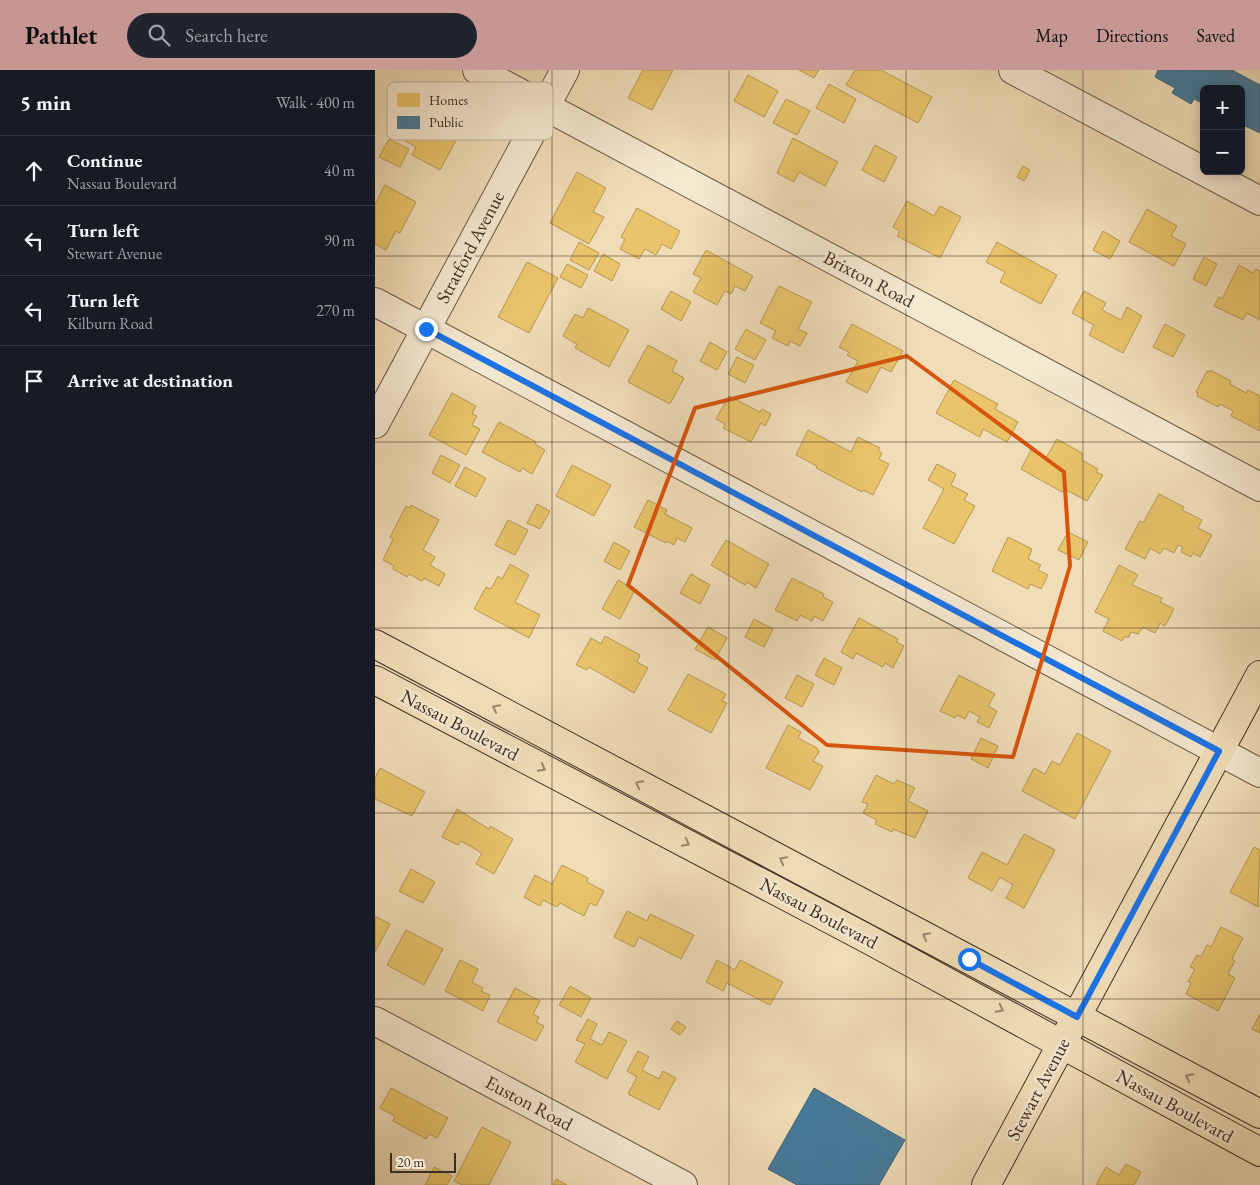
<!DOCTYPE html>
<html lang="en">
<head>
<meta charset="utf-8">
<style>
  :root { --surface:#171b24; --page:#20242c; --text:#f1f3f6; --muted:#9ea1a6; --line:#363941; --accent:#c59692 }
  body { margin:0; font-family:"EB Garamond",serif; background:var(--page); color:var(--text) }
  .controls { position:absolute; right:15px; top:15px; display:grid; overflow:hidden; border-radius:8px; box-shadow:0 2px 12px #0003 }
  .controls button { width:45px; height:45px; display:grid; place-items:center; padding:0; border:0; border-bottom:1px solid var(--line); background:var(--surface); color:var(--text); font:25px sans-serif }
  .scale { position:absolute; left:15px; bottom:12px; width:66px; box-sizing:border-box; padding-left:5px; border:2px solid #3f2e24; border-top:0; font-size:14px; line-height:18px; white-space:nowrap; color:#3f2e24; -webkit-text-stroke:4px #f5e9d1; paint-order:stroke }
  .stop { position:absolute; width:15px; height:15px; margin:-11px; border:4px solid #1a73e8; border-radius:50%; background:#fff }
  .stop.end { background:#1a73e8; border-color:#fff; box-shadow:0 1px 5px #0008 }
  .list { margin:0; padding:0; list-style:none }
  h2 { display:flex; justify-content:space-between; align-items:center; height:65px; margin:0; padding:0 20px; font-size:21px }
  h2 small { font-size:16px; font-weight:400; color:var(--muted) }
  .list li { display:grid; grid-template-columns:32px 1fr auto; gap:15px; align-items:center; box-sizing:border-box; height:70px; padding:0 20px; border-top:1px solid var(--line) }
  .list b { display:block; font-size:19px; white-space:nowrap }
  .list p { margin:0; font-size:16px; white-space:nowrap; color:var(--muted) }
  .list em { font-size:16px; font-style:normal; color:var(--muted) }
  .icon { flex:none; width:28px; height:28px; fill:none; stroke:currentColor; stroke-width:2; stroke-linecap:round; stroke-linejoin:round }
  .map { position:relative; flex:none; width:885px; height:1115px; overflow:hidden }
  header { display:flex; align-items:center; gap:30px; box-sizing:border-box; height:70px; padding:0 25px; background:var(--accent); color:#111 }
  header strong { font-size:24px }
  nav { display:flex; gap:28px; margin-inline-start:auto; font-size:18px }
  .search { width:350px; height:45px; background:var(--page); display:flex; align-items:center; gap:12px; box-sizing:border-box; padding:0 18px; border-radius:28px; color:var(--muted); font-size:19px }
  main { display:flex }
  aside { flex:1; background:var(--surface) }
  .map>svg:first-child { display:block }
  .homes { fill:#e9c46a; stroke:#b69755 }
  .public { fill:#457b9d; stroke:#436479 }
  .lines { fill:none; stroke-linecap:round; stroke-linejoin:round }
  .minor-casing { stroke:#6b5a49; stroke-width:30 }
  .major-casing { stroke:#3f2e24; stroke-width:30 }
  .minor { stroke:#f5e9d1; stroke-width:28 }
  .major { stroke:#f0ddb8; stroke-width:28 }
  .oneway { stroke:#98866e }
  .route { stroke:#1a73e8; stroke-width:6 }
  .marked { fill:none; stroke:#d7550e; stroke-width:4; stroke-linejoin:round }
  .grid { fill:none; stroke:#3f2e24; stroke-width:1; stroke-opacity:0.55 }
  .labels { text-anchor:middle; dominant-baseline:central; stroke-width:5; stroke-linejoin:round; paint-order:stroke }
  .street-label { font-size:19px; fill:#3f2e24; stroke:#f5e9d1 }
  .key { fill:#f5e9d1; stroke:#beb19d; stroke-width:1 }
  .key-label { font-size:14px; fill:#3f2e24 }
</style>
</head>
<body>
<header>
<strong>Pathlet</strong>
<div class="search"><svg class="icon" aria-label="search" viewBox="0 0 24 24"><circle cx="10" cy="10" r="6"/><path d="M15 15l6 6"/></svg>Search here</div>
<nav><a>Map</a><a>Directions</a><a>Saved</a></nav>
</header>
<main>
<aside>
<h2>5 min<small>Walk · 400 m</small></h2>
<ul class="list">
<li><svg class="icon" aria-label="ahead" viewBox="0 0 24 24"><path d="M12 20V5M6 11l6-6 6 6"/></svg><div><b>Continue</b><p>Nassau Boulevard</p></div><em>40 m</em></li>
<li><svg class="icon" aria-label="left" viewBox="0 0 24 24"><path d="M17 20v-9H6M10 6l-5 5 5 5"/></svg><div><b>Turn left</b><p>Stewart Avenue</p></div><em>90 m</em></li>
<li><svg class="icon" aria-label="left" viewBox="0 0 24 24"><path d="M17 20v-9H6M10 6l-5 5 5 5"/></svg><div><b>Turn left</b><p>Kilburn Road</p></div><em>270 m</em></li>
<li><svg class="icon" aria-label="arrive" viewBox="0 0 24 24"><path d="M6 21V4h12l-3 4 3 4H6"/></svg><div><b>Arrive at destination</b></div></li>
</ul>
</aside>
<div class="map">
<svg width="885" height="1115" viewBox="0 0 885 1115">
  <rect width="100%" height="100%" fill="#f0ddb8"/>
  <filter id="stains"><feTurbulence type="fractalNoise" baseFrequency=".004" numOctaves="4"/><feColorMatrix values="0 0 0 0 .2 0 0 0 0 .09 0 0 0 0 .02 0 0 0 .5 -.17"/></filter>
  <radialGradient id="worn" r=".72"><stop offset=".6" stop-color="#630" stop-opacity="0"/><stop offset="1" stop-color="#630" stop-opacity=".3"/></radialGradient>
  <path class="homes" d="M268,0h30l-21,40 -24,-12z
    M424,0h20l-5,8z
    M480,0h26l51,27 -14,26 -72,-38z
    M373,5l30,16 -14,26 -30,-16z
    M454,14l27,15 -12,24 -28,-15z
    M411,29l24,12 -13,24 -24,-12z
    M67,33l21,11 -5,10 5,3 -23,43 -28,-15 4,-8 -11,-6 13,-23 10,6z
    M418,68l45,24 -13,24 -26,-14 -5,10 -17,-9z
    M14,69l20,10 -9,18 -21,-10z
    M500,75l22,12 -13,25 -22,-12z
    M648,96l7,4 -6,11 -7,-4z
    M202,102l29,16 -13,24 11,5 -15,27 -39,-21z
    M10,115l31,17 -16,31 -4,-2 -10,19 -11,-6v-40z
    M532,131l27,15 6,-10 21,11 -21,41 -43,-22 3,-5 -7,-4z
    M262,138l43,23 -9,18 -9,-5 -6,11 -11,-6 -6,10 -19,-10 5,-10 -4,-2z
    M772,139l30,17 -6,10 15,8 -12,22 -45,-24z
    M728,161l17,10 -10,18 -17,-9z
    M204,172l20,11 -10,17 -19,-10z
    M622,172l60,33 -16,29 -41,-22 5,-10 -19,-10z
    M331,180l47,26 -8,15 -10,-5 -4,8 -6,-3 -8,14 -24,-13 8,-14 -8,-4z
    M228,184l17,10 -8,17 -18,-10z
    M829,187l13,7 -11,22 -13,-7z
    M152,192l31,16 -29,55 -31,-16z
    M192,194l21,11 -7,13 -21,-11z
    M864,195l14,8 3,-4 4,2v49l-13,-7 -4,7 -29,-14 5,-9 3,2z
    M404,216l33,16 -14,27 9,4 -7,13 -10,-5 -2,5 -16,-8 4,-7 -16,-8z
    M296,221l20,11 -10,19 -20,-12z
    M709,221l22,12 -4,7 19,10 6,-13 15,9 -19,37 -34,-18 5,-10 -22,-12z
    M213,238l41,22 -20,37 -34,-19 2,-4 -14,-8 12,-22 8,4z
    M477,254l51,27 -12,21 -10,-5 -14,26 -21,-11 12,-21 -11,-6 2,-3 -10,-5z
    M790,254l20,11 -12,22 -20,-10z
    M371,259l20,11 -11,20 -20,-11z
    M335,272l17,10 -10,18 -17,-9z
    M273,275l29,16 -5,10 12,7 -14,26 -42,-22z
    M362,287l17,8 -9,18 -17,-9z
    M835,300l21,11 -1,3 16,9 2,-3 12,6v35l-29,-15 2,-5 -13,-7 -2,3 -21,-11 1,-3 -2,-1 11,-21 2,1z
    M579,310l44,24 -3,5 23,13 -11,20 -24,-13 -3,8 -44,-24z
    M77,323l24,13 -4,8 5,2 -5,9 8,4 -14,26 -37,-20z
    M354,326l31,16 2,-3 9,5 -6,12 -4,-3 -10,19 -28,-14 2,-4 -9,-5z
    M124,352l37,20 -1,2 10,6 -13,24 -10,-6 -2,4 -38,-20z
    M433,360l43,22 7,-15 22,11 -2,3 4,2 -3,6 10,5 -16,31 -10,-5 -1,2 -46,-24 1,-2 -21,-11z
    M682,369l25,14v7l16,9 -2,3 7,3 -16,26 -23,-12 -2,3 -41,-23 10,-19 15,8z
    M66,385l19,10 -10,18 -18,-10z
    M562,394l19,10 -5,11 17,9 -4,6 11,6 -21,38 -31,-16 21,-39 -16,-9z
    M197,395l39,20 -17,31 -38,-20z
    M90,397l21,11 -10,19 -21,-11z
    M784,424l25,13 -2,3 20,10 -4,8 14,7 -12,22 -7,-4 -2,4 -10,-5 2,-5 -5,-2 -4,8 -10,-5 -4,6 -10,-6 -5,11 -20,-10 15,-28 3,2z
    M273,430l19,10 -2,4 27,14 -7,14 -8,-4 -3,7 -7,-4 -1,2 -32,-16z
    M162,434l13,7 -10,18 -13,-6z
    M36,435l28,15 -16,30 12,7 -5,8 15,9 -6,12 -15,-8 -2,3 -13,-7 -2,3 -14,-8 1,-3 -11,-6 10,-21 -3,-2 16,-31 4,2z
    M133,450l20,10 -13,25 -20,-10z
    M693,462l20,10 -9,18 -21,-10z
    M633,467l24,12 -4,10 13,6 -3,5 10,5 -7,14 -11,-5 -2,5 -36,-18z
    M351,470l43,24 -13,24 -9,-6 -2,3 -34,-20z
    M239,472l16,9 -10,19 -16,-9z
    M135,494l19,11 -14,27 25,13 -11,23 -55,-29 12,-22 5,2 7,-13 4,3z
    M744,495l19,10 -6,10 30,13 -2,4 14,7 -9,17 -5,-3 -5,10 -12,-6 -5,7 -7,-2 -2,5h-5l-2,4 -19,-10 6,-12 -14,-7z
    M316,504l19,11 -10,19 -20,-11z
    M417,508l32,16 -1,3 10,5 -10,19 -9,-5 -2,5 -12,-6 -3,6 -22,-11z
    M243,510l17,10 -15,29 -18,-10z
    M484,548l39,21 -2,3 8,4 -11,22 -8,-5 -2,4 -27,-14 -3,6 -12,-7z
    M379,549l19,10 -9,18 -19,-10z
    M333,557l19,11 -12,22 -20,-11z
    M230,566l35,19 -3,7 11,6 -14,25 -45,-26 -2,3 -11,-5 15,-27 10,6z
    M449,588l18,10 -8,17 -19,-10z
    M313,604l38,20 -4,7 5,2 -16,30 -43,-23z
    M422,605l17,9 -12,23 -17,-9z
    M584,605l36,19 -7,12 9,5 -8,17 -12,-6 3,-5 -11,-6 -4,8 -8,-4 -2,3 -15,-7z
    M413,655l13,7 -3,6 19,10 2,4 -6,9 10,5 -13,24 -44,-22z
    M702,663l34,18 -36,68 -53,-28 12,-23 11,6 7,-13 8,4z
    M606,668l17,8 -10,22 -17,-9z
    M5,698l45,24 -13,24 -37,-17v-21z
    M501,705l18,9 3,-4 18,8 -7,13 20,10 -13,27 -22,-9 -1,3 -17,-8 2,-4 -14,-7 5,-9 -6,-2z
    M82,739l32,20 1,-3 23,13 -19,35 -18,-10 6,-11 -21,-12 -3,4 -16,-8z
    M649,764l31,16 -31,58 -18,-10 7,-13 -13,-8 -8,14 -24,-13 14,-26 25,13z
    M879,777l6,3 -2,57 -28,-15z
    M187,795l26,13 -1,4 17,9 -8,15 -6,-3 -6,13 -24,-13 -3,4 -14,-7 -3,6 -16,-9 11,-22 17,9z
    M36,799l24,13 -12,21 -24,-12z
    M252,841l20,10 3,-7 44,21 -13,24 -42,-22 -5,10 -20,-10z
    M0,846l15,8 -15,28z
    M846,857l22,11 -11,21 3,2 -7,13 7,4 -17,33 -32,-17 5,-11 -3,-1 7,-13 -5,-2 7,-12 4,2 6,-12 4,2z
    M31,860l37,19 -19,36 -37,-20z
    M85,890l18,9 -6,13 11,6 -2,3 9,4 -7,16 -38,-20z
    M342,890l18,10 5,-10 43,22 -13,23 -43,-22 -4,8 -17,-9z
    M195,916l21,12 -10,19 -22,-12z
    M140,918l25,13 -7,13 6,3 -3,5 8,4 -8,15 -39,-19z
    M885,944v19l-8,-4z
    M213,949l9,5 -7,15 12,6 7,-13 18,9 -20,38 -32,-17 10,-18 -9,-4z
    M302,951l9,6 -6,8 -9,-6z
    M263,981l11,6 -7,13 17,9 4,-8 13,7 -17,32 -31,-16 9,-17 -10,-6z
    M16,1018l57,30 -11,20 -8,-4 -3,5 -33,-18 2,-5 -15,-8z
    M107,1057l29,15 -22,43h-27l-8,-4z
    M751,1094l15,8 -7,13h-38l10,-18 13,8z
    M59,1097l18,9 -5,9h-22z
    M181,1109l11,6h-14z"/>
  <path class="public" d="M783,0h74l28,15v48l-19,-9v-35h-37v15l-10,-5 -3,5 -19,-11 3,-5 -20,-11z
    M439,1018l91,52 -26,45h-82l-29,-16z"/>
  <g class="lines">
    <defs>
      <path id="minor" d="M102,0l783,417
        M638,0l247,131
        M0,232l885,471
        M0,354l190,-354
        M0,951l308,164"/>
      <path id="major" d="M0,574l885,470
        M0,610l489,257 396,215
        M611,1115l274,-510"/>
    </defs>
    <use href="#minor" class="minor-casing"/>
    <use href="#major" class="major-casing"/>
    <use href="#minor" class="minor"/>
    <use href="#major" class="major"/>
  </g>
  <defs><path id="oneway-chevron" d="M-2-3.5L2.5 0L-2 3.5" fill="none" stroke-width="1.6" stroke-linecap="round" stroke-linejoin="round" transform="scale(1.25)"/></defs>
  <g class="oneway">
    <use href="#oneway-chevron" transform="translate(121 638) rotate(-152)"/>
    <use href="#oneway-chevron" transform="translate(167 698) rotate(28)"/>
    <use href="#oneway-chevron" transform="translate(264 714) rotate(-152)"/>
    <use href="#oneway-chevron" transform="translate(311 773) rotate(28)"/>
    <use href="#oneway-chevron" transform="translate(408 790) rotate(-152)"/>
    <use href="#oneway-chevron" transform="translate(551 866) rotate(-152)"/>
    <use href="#oneway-chevron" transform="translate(625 939) rotate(28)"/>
    <use href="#oneway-chevron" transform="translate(814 1007) rotate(-152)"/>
  </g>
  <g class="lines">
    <path class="route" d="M51,259l793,422 -142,266 -108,-58"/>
  </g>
  <path class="marked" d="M532,286l157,116 6,94 -57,191 -186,-12 -199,-160 67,-177z"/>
  <path class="grid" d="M177,0v1115M354,0v1115M531,0v1115M708,0v1115M0,186h885M0,372h885M0,558h885M0,743h885M0,929h885"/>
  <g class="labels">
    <g class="street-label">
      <text transform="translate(95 177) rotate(-62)">Stratford Avenue</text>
      <text transform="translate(494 209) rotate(28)">Brixton Road</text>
      <text transform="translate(85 655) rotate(28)">Nassau Boulevard</text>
      <text transform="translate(444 843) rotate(28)">Nassau Boulevard</text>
      <text transform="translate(663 1019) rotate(-62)">Stewart Avenue</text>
      <text transform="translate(154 1033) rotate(28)">Euston Road</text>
      <text transform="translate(800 1036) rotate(29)">Nassau Boulevard</text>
    </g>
  </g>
  <rect x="12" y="12" width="166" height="58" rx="8" class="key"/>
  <rect x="22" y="23" width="23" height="14" fill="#e9c46a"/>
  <rect x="22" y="46" width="23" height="13" fill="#457b9d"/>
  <g class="key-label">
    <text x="54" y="35">Homes</text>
    <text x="54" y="57">Public</text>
  </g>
  <rect width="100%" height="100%" filter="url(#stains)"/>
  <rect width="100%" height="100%" fill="url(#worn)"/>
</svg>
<div class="controls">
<button>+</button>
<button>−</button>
</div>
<div class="scale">20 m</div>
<div class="stop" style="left:594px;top:889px"></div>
<div class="stop end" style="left:51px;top:259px"></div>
</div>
</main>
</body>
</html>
